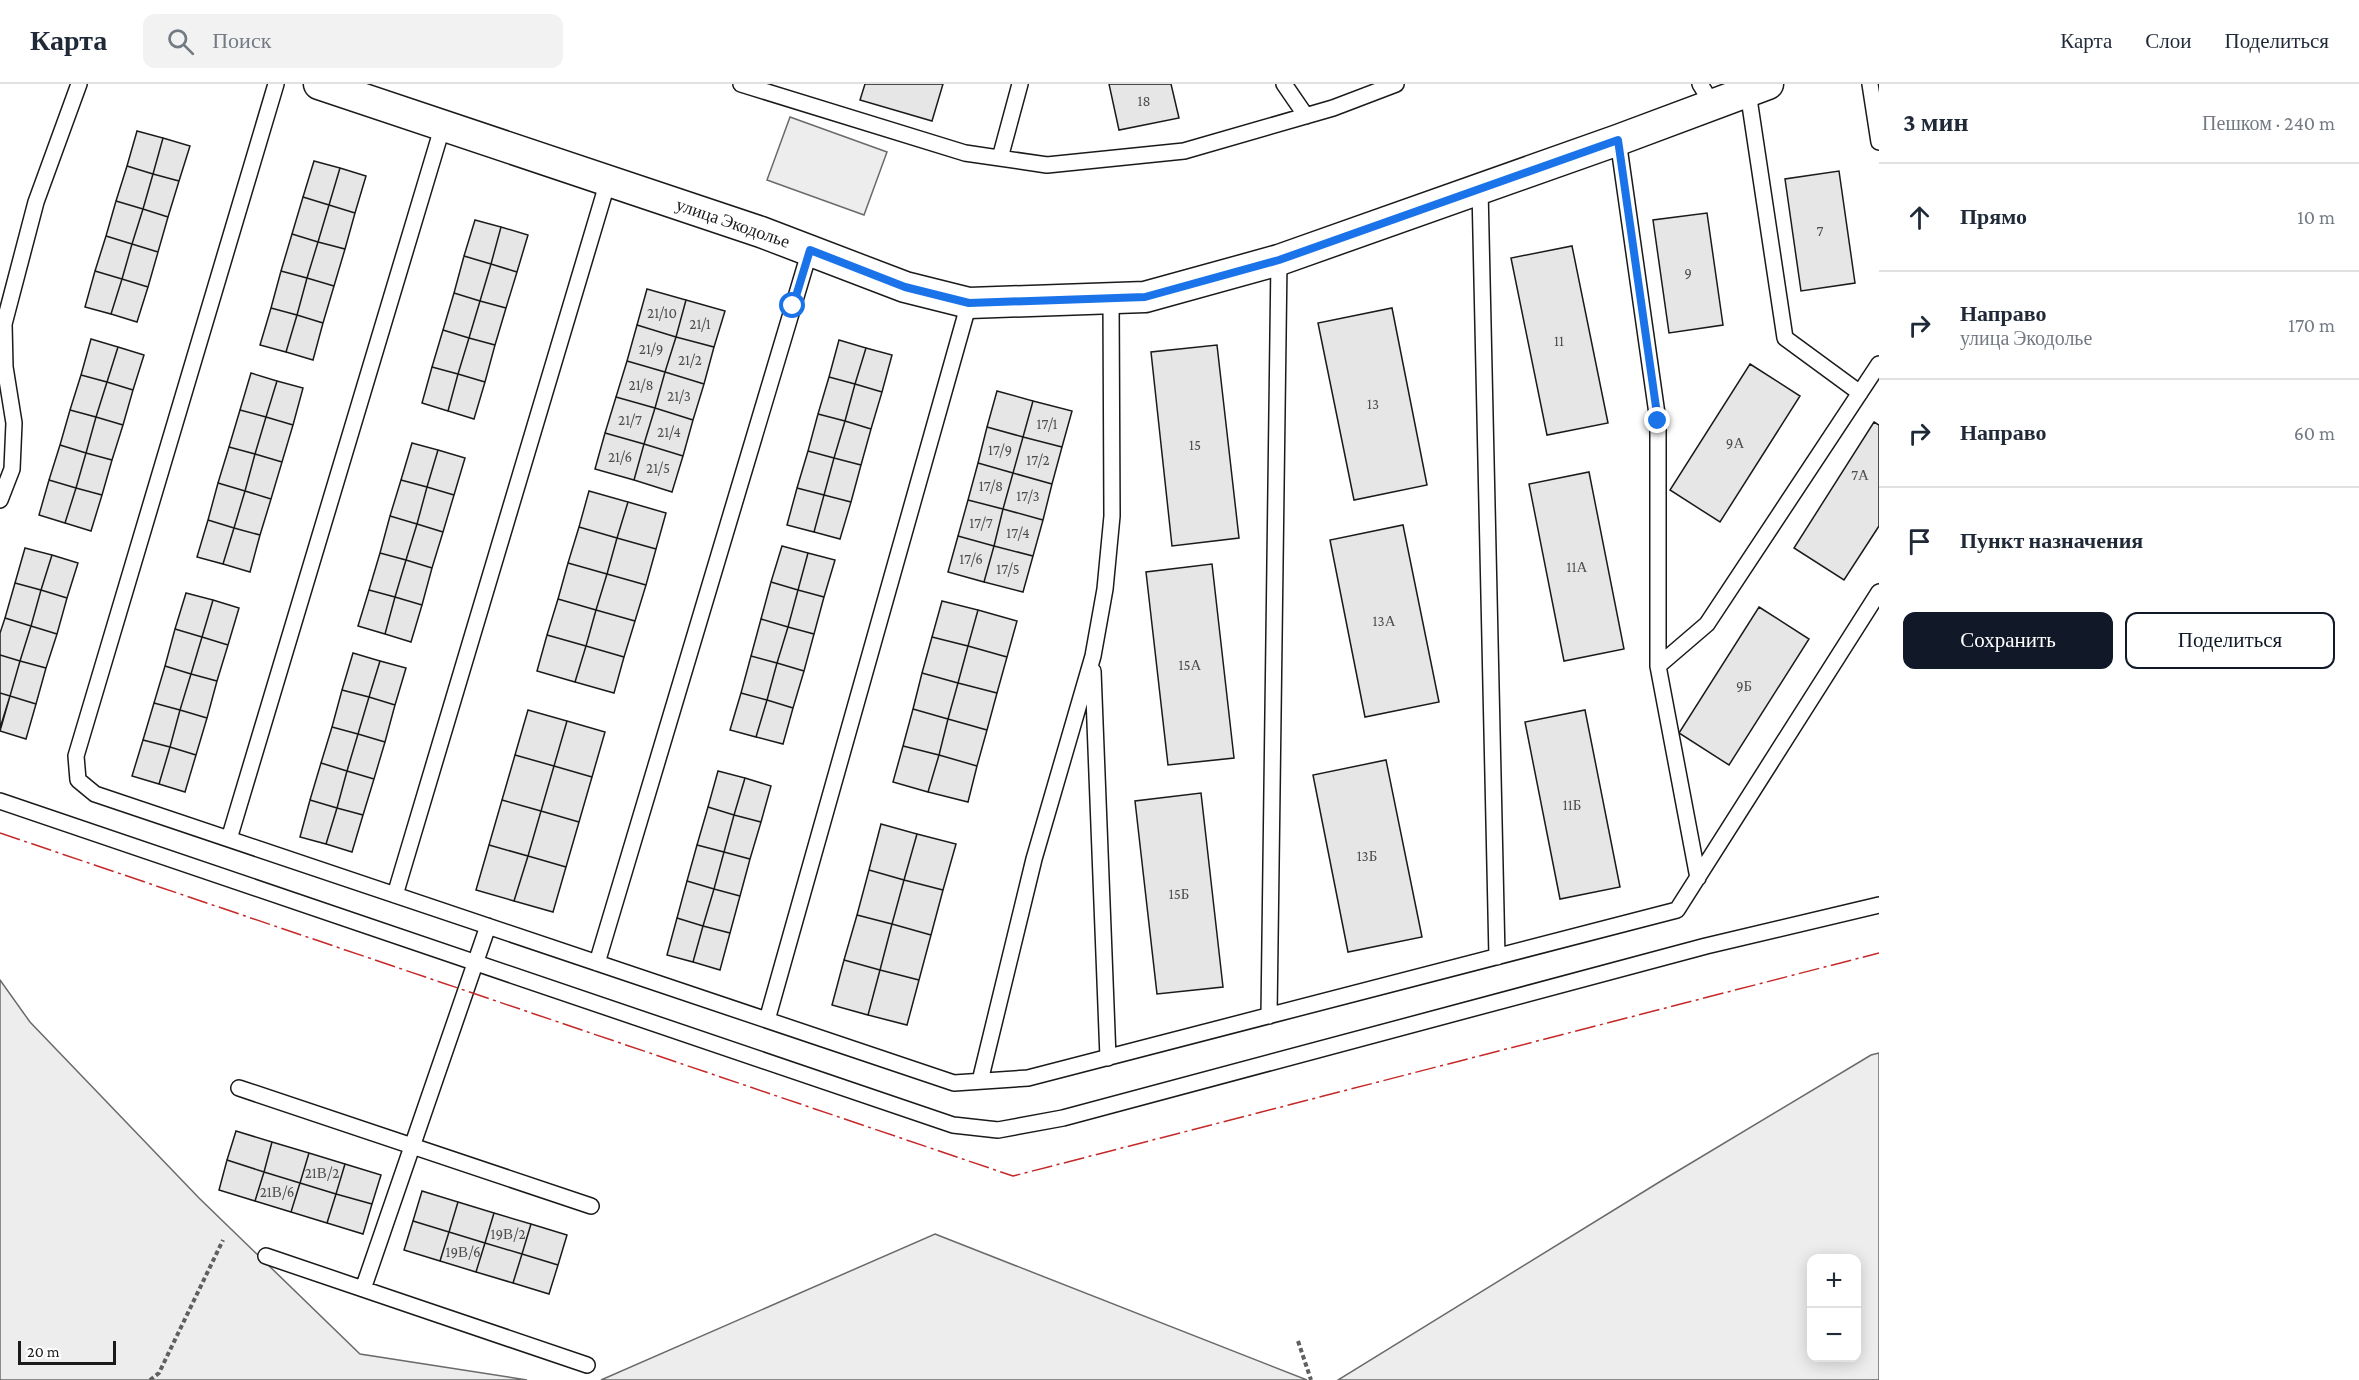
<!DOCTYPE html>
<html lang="ru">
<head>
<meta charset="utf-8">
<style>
  :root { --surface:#fff; --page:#f2f2f3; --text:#1f2937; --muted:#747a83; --line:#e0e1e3; --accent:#111827 }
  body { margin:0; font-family:"Crimson Pro",serif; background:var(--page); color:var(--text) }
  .controls { position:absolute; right:18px; bottom:18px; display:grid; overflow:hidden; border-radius:12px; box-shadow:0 3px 15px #0003 }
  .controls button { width:54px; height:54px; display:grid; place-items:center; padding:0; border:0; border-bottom:2px solid var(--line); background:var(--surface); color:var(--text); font:30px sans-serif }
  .scale { position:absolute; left:18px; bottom:15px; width:98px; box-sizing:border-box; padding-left:6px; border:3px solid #1a1a1a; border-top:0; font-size:16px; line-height:21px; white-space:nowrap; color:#1a1a1a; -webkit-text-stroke:4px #fff; paint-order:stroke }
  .stop { position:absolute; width:18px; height:18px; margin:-14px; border:4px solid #1a73e8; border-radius:50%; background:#fff }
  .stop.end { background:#1a73e8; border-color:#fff; box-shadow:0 2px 6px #0008 }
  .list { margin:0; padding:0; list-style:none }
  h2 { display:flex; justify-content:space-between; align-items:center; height:78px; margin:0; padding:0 24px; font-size:26px }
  h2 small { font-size:20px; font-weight:400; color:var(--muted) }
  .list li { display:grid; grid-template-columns:39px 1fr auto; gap:18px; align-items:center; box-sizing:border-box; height:108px; padding:0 24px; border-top:2px solid var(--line) }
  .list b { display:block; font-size:22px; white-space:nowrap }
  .list p { margin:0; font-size:20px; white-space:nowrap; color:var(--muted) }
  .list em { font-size:20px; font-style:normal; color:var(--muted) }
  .actions { display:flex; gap:12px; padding:18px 24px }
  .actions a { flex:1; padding:14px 0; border:2px solid var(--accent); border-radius:12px; text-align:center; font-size:21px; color:var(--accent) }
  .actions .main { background:var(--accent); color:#fff }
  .icon { flex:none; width:33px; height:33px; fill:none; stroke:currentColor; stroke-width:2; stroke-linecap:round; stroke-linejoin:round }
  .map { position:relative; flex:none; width:1879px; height:1296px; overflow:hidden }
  header { display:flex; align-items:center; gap:36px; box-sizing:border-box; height:84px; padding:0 30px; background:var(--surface); border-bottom:2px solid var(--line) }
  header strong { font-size:28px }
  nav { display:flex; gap:33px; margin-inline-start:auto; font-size:21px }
  .search { width:420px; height:54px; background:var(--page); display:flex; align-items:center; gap:15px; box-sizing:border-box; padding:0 21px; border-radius:12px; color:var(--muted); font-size:22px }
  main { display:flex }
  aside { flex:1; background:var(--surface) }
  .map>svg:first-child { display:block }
  .built { fill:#ededed; stroke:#6a6a6a; stroke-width:1.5; fill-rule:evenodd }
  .building { fill:#e6e6e6; stroke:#1a1a1a; stroke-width:1.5 }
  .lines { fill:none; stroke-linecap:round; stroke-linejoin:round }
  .service-casing { stroke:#1a1a1a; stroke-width:18 }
  .minor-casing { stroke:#1a1a1a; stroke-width:33 }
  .path { stroke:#5f5f5f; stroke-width:4; stroke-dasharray:4.5 3; stroke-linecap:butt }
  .service { stroke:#fff; stroke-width:15 }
  .minor { stroke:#fff; stroke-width:30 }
  .power { stroke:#c62828; stroke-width:1.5; stroke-dasharray:21 4.5 3 4.5; stroke-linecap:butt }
  .route { stroke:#1a73e8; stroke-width:8 }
  .labels { text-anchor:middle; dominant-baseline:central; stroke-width:4.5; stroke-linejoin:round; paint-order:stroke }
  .number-label { font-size:15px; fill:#4d4d4d }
  .street-label { font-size:18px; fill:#1a1a1a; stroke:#fff }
</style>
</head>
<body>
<header>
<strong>Карта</strong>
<div class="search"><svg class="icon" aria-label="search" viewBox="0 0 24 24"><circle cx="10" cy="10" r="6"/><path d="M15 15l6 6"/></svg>Поиск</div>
<nav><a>Карта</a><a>Слои</a><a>Поделиться</a></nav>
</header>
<main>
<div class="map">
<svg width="1879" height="1296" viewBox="0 0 1879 1296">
  <rect width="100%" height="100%" fill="#fff"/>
  <path class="built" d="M790,33l97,35 -23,63 -97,-35z
    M0,896l30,42 169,176 161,156 167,26h-527z
    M1879,969v327h-541l323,-199 210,-126zM1812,1174h44v100h-44z
    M935,1150l372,146h-706z"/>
  <path class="building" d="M865,0h78l-11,37 -72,-21z
    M1109,0h62l8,34 -60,12z
    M137,47l26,7 -10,36 -26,-8z
    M163,54l27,8 -11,35 -26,-7z
    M314,77l26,7 -11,37 -26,-8z
    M127,82l26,8 -10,35 -27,-8z
    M340,84l26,8 -11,37 -26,-8z
    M1839,87l16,112 -54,8 -16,-112z
    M153,90l26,7 -11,36 -25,-8z
    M303,113l26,8 -11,37 -26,-8z
    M116,117l27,8 -11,35 -26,-8z
    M329,121l26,8 -10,36 -27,-7z
    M143,125l25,8 -10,35 -26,-8z
    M1707,129l16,112 -54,8 -16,-113z
    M475,136l26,7 -10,37 -27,-8z
    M501,143l27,8 -11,37 -26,-8z
    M292,150l26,8 -11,36 -26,-7z
    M106,152l26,8 -10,35 -27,-8z
    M318,158l27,7 -11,37 -27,-8z
    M132,160l26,8 -10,35 -26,-8z
    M1572,162l36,177 -61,12 -36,-177z
    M464,172l27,8 -11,37 -26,-8z
    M491,180l26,8 -11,36 -26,-7z
    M95,187l27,8 -11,35 -26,-7z
    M281,187l26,7 -10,37 -26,-7z
    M307,194l27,8 -11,37 -26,-8z
    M122,195l26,8 -11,35 -26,-8z
    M647,205l39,11 -10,37 -39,-12z
    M454,209l26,8 -11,37 -26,-8z
    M686,216l39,11 -11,36 -38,-10z
    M480,217l26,7 -11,37 -26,-7z
    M271,224l26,7 -11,37 -26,-7z
    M1392,224l35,177 -73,15 -36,-177z
    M297,231l26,8 -10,37 -27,-8z
    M637,241l39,12 -11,35 -38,-11z
    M443,246l26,8 -11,36 -26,-7z
    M676,253l38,10 -10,37 -39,-12z
    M469,254l26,7 -10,37 -27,-8z
    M91,255l27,8 -11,35 -26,-7z
    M839,256l27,8 -11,36 -26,-7z
    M1217,261l22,193 -67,8 -21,-194z
    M118,263l26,8 -11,35 -26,-8z
    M866,264l26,7 -10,37 -27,-8z
    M627,277l38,11 -10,36 -39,-11z
    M1750,280l50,32 -80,126 -50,-32z
    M432,283l26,7 -10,37 -26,-8z
    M665,288l39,12 -11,36 -38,-12z
    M251,289l26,8 -11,36 -26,-7z
    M458,290l27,8 -11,37 -26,-8z
    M81,291l26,7 -11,35 -26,-7z
    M829,293l26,7 -10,37 -27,-7z
    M277,297l26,7 -10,37 -27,-8z
    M107,298l26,8 -10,35 -27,-8z
    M855,300l27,8 -11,37 -26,-8z
    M997,307l36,10 -10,36 -36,-10z
    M616,313l39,11 -11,36 -39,-11z
    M1033,317l39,10 -10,36 -39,-10z
    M655,324l38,12 -10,36 -39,-12z
    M70,326l26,7 -10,36 -26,-8z
    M240,326l26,7 -11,37 -26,-7z
    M818,330l27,7 -11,37 -26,-7z
    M96,333l27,8 -11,35 -26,-7z
    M266,333l27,8 -11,37 -27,-8z
    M845,337l26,8 -10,36 -27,-7z
    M1874,338l5,3v101l-35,54 -50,-32z
    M987,343l36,10 -10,36 -35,-10z
    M605,349l39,11 -10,36 -39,-11z
    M1023,353l39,10 -10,37 -39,-11z
    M412,359l26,7 -11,37 -26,-7z
    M644,360l39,12 -11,36 -38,-12z
    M60,361l26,8 -10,35 -27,-8z
    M229,363l26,7 -10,37 -27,-8z
    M438,366l27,8 -11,37 -27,-8z
    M808,367l26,7 -10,37 -27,-7z
    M86,369l26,7 -10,35 -26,-7z
    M255,370l27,8 -11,37 -26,-8z
    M834,374l27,7 -10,37 -27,-7z
    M978,379l35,10 -10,36 -35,-9z
    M1589,388l35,177 -60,12 -35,-177z
    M1013,389l39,11 -9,36 -40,-11z
    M49,396l27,8 -11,35 -26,-8z
    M401,396l26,7 -10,37 -27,-8z
    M218,399l27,8 -11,37 -26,-8z
    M427,403l27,8 -11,37 -26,-8z
    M76,404l26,7 -11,36 -26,-8z
    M797,404l27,7 -10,37 -27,-7z
    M245,407l26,8 -11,36 -26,-7z
    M589,407l39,11 -11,36 -38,-11z
    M824,411l27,7 -11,37 -26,-7z
    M968,416l35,9 -9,37 -36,-10z
    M628,418l38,11 -10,36 -39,-11z
    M1003,425l40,11 -10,36 -39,-10z
    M390,432l27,8 -11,36 -26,-7z
    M208,436l26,8 -11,36 -26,-7z
    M417,440l26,8 -11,36 -26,-8z
    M1403,441l36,177 -74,15 -35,-177z
    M579,443l38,11 -10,36 -39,-11z
    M234,444l26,7 -10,37 -27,-8z
    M958,452l36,10 -10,36 -36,-10z
    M617,454l39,11 -10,36 -39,-11z
    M782,462l26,7 -10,37 -27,-8z
    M994,462l39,10 -10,36 -39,-10z
    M25,464l27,7 -11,35 -26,-7z
    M380,469l26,7 -11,37 -26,-7z
    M808,469l27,7 -11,37 -26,-7z
    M52,471l26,8 -11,35 -26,-8z
    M406,476l26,8 -10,37 -27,-8z
    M568,479l39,11 -11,36 -38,-11z
    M1212,480l22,194 -66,7 -22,-193z
    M607,490l39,11 -11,36 -39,-11z
    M771,498l27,8 -10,37 -27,-8z
    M15,499l26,7 -10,36 -26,-8z
    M41,506l26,8 -10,36 -26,-8z
    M369,506l26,7 -10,37 -27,-8z
    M798,506l26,7 -10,37 -26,-7z
    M186,509l27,7 -11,37 -27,-8z
    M395,513l27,8 -11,37 -26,-8z
    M558,515l38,11 -10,36 -39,-11z
    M213,516l26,8 -11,37 -26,-8z
    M942,517l36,9 -10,36 -36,-9z
    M1759,523l50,32 -80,126 -50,-32z
    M596,526l39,11 -11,36 -38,-11z
    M978,526l39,11 -10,36 -39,-11z
    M5,534l26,8 -11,35 -20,-6v-22z
    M761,535l27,8 -11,36 -26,-7z
    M31,542l26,8 -11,34 -26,-7z
    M788,543l26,7 -10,37 -27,-8z
    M175,545l27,8 -11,37 -26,-8z
    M547,551l39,11 -11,36 -38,-11z
    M202,553l26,8 -11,36 -26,-7z
    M932,553l36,9 -10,37 -36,-10z
    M586,562l38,11 -10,36 -39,-11z
    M968,562l39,11 -10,36 -39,-10z
    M353,569l27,8 -11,36 -27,-7z
    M0,571l20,6 -10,35 -10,-3z
    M751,572l26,7 -10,37 -26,-7z
    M20,577l26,7 -10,36 -26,-8z
    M380,577l26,7 -11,37 -26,-8z
    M777,579l27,8 -11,37 -26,-8z
    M165,582l26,8 -11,36 -26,-7z
    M922,589l36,10 -10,36 -35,-10z
    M191,590l26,7 -10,37 -27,-8z
    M958,599l39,10 -10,37 -39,-11z
    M342,606l27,7 -11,37 -26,-7z
    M0,609l10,3 -10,32z
    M741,609l26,7 -11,37 -26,-7z
    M10,612l26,8 -10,35 -26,-8z
    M369,613l26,8 -10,37 -27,-8z
    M767,616l26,8 -10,36 -27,-7z
    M154,619l26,7 -10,37 -27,-7z
    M913,625l35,10 -9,36 -36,-9z
    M180,626l27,8 -11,37 -26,-8z
    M528,626l39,11 -13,45 -39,-11z
    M1585,626l35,177 -60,12 -35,-177z
    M948,635l39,11 -10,36 -38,-11z
    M567,637l38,11 -13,45 -38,-11z
    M332,643l26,7 -11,37 -26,-8z
    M358,650l27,8 -11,37 -27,-8z
    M143,656l27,7 -11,37 -27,-8z
    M903,662l36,9 -11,37 -35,-10z
    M170,663l26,8 -11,37 -26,-8z
    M515,671l39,11 -13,45 -39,-11z
    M939,671l38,11 -9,36 -40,-10z
    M1386,676l36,177 -74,15 -35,-177z
    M321,679l26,8 -10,37 -27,-8z
    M554,682l38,11 -13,45 -38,-11z
    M347,687l27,8 -11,36 -26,-7z
    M718,687l27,7 -11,37 -26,-8z
    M745,694l26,8 -10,36 -27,-7z
    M1201,709l22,194 -66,7 -22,-193z
    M310,716l27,8 -11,36 -26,-7z
    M502,716l39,11 -13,45 -39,-11z
    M708,723l26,8 -10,37 -27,-7z
    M337,724l26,7 -11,37 -26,-8z
    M541,727l38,11 -13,45 -38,-11z
    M734,731l27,7 -11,37 -26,-7z
    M881,740l36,10 -13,46 -35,-10z
    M917,750l39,10 -13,46 -39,-10z
    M489,761l39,11 -14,45 -38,-11z
    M697,761l27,7 -10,37 -27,-8z
    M724,768l26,7 -10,37 -26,-7z
    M528,772l38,11 -13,45 -39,-11z
    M869,786l35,10 -12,44 -35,-9z
    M904,796l39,10 -12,45 -39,-11z
    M687,797l27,8 -11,37 -26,-8z
    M714,805l26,7 -10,37 -27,-7z
    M857,831l35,9 -12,46 -36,-10z
    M677,834l26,8 -10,36 -26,-7z
    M892,840l39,11 -12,45 -39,-10z
    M703,842l27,7 -10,37 -27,-8z
    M844,876l36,10 -12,45 -36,-10z
    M880,886l39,10 -12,45 -39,-10z
    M236,1047l36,11 -8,30 -37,-12z
    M272,1058l37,11 -9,30 -36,-11z
    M309,1069l36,11 -9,30 -36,-11z
    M227,1076l37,12 -9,29 -36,-11z
    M345,1080l36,11 -9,29 -36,-10z
    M264,1088l36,11 -9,29 -36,-11z
    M300,1099l36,11 -9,29 -36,-11z
    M422,1107l36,11 -9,30 -36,-11z
    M336,1110l36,10 -9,30 -36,-11z
    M458,1118l36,11 -9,30 -36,-11z
    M494,1129l37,11 -9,30 -37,-11z
    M413,1137l36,11 -9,29 -36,-11z
    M531,1140l36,11 -9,30 -36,-11z
    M449,1148l36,11 -9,29 -36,-11z
    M485,1159l37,11 -9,29 -37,-11z
    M522,1170l36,11 -9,29 -36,-11z"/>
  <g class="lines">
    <defs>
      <path id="service" d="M276,0l-200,672 2,24 17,14 859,289 74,-5 649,-168 202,-318
        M741,0l224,69 82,12 137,-14 149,-43 63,-24
        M1284,0l22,32
        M1700,0l13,21
        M1870,0l9,58
        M1748,8l37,246 75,55
        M1618,56l40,281v245l40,212
        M1000,74l20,-74
        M1480,105l17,768
        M0,416l12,-31 2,-46 -9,-56 -1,-43 32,-122 43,-118
        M1658,582l49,-42 172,-260
        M1093,587l15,387
        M0,717l953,324 45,5 65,-12 643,-172 173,-41
        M229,755l214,-714
        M395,811l213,-714
        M488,842l-125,363 224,76
        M597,879l213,-713
        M1269,932l10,-756
        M767,936l202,-717
        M980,997l54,-222 59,-203 12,-67 7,-73 -1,-218
        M239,1004l352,118
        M266,1172l97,33"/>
      <path id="minor" d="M319,0l442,148 144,55 64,16 176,-6 134,-37 339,-120 150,-56"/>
    </defs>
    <use href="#service" class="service-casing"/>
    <use href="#minor" class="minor-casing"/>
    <path class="path" d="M1298,1257l13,39
      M150,1296l9,-7 64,-133"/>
    <use href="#service" class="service"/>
    <use href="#minor" class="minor"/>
    <path class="power" d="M0,749l1013,343 866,-223"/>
  </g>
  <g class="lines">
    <path class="route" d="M793,222l17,-56 95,37 64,16 176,-6 134,-37 339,-120 40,281"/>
  </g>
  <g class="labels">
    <g class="number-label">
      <text x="1144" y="17">18</text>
      <text x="1820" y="147">7</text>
      <text x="1688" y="189">9</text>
      <text x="662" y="229">21/10</text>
      <text x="700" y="240">21/1</text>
      <text x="1559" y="257">11</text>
      <text x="651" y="265">21/9</text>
      <text x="690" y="276">21/2</text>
      <text x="641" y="301">21/8</text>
      <text x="679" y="312">21/3</text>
      <text x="1373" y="320">13</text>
      <text x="630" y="336">21/7</text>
      <text x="1047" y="340">17/1</text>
      <text x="669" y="348">21/4</text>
      <text x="1735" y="359">9А</text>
      <text x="1195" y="361">15</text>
      <text x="1000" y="366">17/9</text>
      <text x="620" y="373">21/6</text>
      <text x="1038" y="376">17/2</text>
      <text x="658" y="384">21/5</text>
      <text x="1860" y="391">7А</text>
      <text x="991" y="402">17/8</text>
      <text x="1028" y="412">17/3</text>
      <text x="981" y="439">17/7</text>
      <text x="1018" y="449">17/4</text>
      <text x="971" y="475">17/6</text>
      <text x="1577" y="483">11А</text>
      <text x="1008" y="485">17/5</text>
      <text x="1384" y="537">13А</text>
      <text x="1190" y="581">15А</text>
      <text x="1744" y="602">9Б</text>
      <text x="1572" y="721">11Б</text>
      <text x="1367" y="772">13Б</text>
      <text x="1179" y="810">15Б</text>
      <text x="322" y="1089">21В/2</text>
      <text x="277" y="1108">21В/6</text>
      <text x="508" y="1150">19В/2</text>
      <text x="463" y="1168">19В/6</text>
    </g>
    <g class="street-label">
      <text transform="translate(733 139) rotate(19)">улица Экодолье</text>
    </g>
  </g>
</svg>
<div class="controls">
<button>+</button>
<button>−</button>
</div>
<div class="scale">20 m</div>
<div class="stop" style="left:793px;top:222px"></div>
<div class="stop end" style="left:1658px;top:337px"></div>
</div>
<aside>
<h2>3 мин<small>Пешком · 240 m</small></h2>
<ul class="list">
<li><svg class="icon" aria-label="ahead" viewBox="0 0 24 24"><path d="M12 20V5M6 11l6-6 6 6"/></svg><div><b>Прямо</b></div><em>10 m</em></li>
<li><svg class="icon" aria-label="right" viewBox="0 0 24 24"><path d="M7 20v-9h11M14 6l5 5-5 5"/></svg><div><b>Направо</b><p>улица Экодолье</p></div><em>170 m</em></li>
<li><svg class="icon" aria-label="right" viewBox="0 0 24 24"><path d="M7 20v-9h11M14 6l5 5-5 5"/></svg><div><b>Направо</b></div><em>60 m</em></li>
<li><svg class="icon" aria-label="arrive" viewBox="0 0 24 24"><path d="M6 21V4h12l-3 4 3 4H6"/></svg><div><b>Пункт назначения</b></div></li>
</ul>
<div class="actions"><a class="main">Сохранить</a><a>Поделиться</a></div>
</aside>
</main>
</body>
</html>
